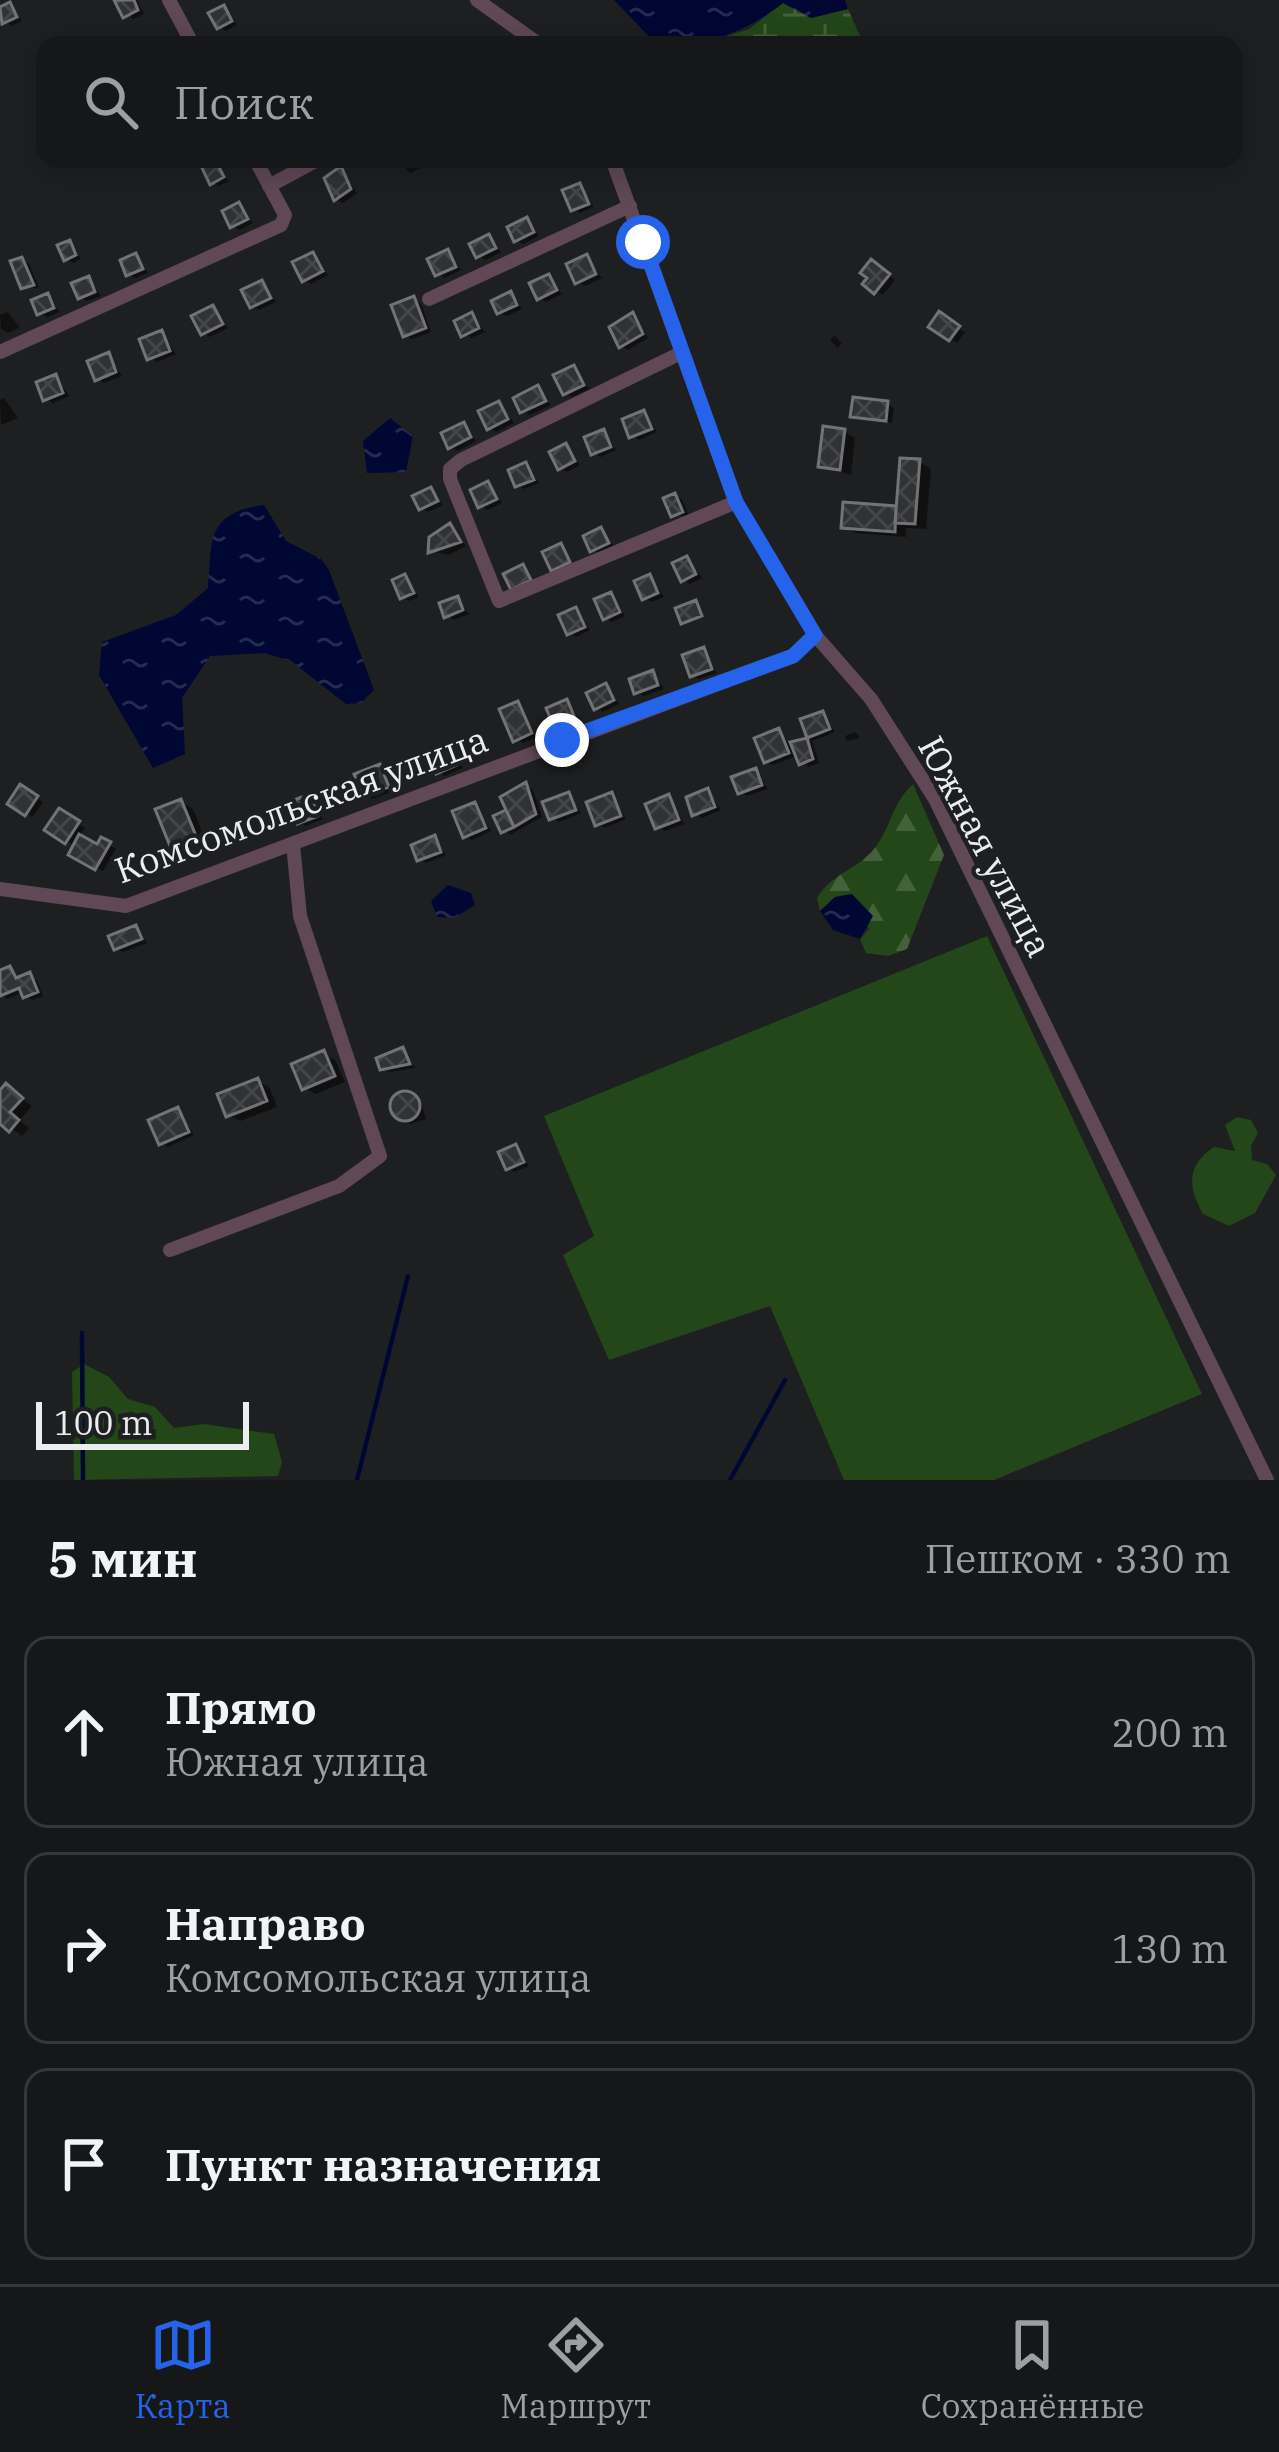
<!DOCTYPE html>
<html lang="ru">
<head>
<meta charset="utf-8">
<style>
  :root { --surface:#161719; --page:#232426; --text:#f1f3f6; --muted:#9e9fa2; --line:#353638; --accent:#2563eb }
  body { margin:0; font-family:"IBM Plex Serif",serif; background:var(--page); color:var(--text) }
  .scale { position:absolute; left:36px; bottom:30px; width:213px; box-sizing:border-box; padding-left:12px; border:6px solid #ecedee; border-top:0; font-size:33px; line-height:42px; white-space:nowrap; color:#ecedee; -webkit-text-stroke:9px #1e1f21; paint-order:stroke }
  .stop { position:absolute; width:36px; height:36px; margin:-27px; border:9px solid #2563eb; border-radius:50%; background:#fff }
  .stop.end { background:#2563eb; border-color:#fff; box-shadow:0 3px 12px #0008 }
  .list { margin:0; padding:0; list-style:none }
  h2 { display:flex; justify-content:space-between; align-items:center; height:156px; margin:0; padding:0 48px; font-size:51px }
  h2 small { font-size:39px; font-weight:400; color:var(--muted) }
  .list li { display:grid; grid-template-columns:78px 1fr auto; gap:36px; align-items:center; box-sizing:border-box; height:192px; margin:0 24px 24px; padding:0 24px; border:3px solid var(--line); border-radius:24px }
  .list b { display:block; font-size:45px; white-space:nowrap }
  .list p { margin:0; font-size:39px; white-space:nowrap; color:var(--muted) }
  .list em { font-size:39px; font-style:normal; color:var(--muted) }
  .icon { flex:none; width:66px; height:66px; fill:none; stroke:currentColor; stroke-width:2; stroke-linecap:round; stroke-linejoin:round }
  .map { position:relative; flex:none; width:1279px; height:1480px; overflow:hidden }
  .search { position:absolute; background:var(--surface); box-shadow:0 6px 30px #0003; left:36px; right:36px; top:36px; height:132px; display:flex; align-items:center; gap:30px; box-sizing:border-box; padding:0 42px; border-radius:24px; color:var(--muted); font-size:45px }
  .sheet { height:804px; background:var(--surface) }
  nav { display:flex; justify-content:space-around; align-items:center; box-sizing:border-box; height:168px; border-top:3px solid var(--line); background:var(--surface); font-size:33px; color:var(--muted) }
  nav a { display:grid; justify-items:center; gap:6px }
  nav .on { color:var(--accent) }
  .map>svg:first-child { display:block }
  .green { fill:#234718 }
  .forest { fill:url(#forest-firs) }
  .wetland { fill:url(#wetland-marsh) }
  .water { fill:url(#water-ripples) }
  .shadow { fill:#0007 }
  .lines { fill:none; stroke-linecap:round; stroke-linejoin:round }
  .stream { stroke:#000733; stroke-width:4.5 }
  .building { fill:url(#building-cross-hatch); stroke:#727376; stroke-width:3 }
  .minor { stroke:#604857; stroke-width:14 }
  .route { stroke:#2563eb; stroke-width:15 }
  .labels { text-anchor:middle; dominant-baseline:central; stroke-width:9; stroke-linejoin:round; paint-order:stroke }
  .street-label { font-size:36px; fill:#ecedee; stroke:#1e1f21 }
</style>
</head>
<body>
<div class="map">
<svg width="1279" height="1480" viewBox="0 0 1279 1480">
  <defs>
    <pattern id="forest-firs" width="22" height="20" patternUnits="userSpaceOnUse" patternTransform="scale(3)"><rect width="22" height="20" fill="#234718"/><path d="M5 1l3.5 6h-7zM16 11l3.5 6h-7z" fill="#43623a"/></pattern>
    <pattern id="wetland-marsh" width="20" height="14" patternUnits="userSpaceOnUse" patternTransform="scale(3)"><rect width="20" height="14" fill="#234718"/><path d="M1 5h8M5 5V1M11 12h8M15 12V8" fill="none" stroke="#43623a"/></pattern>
    <pattern id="water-ripples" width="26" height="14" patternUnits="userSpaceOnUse" patternTransform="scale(3)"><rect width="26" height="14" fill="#000733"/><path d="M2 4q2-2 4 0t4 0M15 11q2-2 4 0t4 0" fill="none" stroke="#252b51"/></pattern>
    <pattern id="building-cross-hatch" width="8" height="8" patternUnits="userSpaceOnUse" patternTransform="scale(3)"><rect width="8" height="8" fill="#313234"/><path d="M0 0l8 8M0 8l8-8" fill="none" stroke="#454648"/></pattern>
  </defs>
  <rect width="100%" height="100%" fill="#1e1f21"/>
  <path class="green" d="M987,936l215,458 -208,86h-150l-74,-174 -161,54 -46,-105 31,-19 -50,-120z
    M1237,1117l14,3 7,13 -7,13 1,14 15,4 9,11 -21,38 -26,13 -26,-12c-16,-28 -16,-49 11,-67l21,4 -10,-26z
    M84,1364l25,13 19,22 27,8 19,21 30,-4 70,10 8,28 -4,14 -204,4 -2,-108z"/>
  <path class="forest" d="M913,784l31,71 -37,94 -19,7 -22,-3 -6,-14 9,-10 -18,-35 -16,3 -15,14 -3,-13c14,-24 41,-29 57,-49 17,-21 18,-46 39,-65z"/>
  <path class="wetland" d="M783,3l28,15 37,-9 13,29 -3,7h-160l51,-16z"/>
  <path class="water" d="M614,0h231l3,9 -37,9 -28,-15c-40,31 -75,42 -126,42z
    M390,418l23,18 -7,36 -39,1 -4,-32z
    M264,505l22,36 35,18 8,11 45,120 -13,13 -15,1 -55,-43 -27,-8 -54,3 -28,42 3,56 -32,14 -54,-93 3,-33 74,-27 32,-27c5,-44 -5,-75 56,-83z
    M448,885l23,8 4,12 -21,13 -17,-1 -6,-16z
    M852,894l21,22 -13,23 -27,-9 -13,-19 15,-14z"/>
  <path class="shadow" d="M118,0h19l7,14 -11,5z
    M10,6l12,15 -11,5 -11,-12z
    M224,9l13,16 -11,6 -7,-4z
    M150,37l9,8h-19l-1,-2z
    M397,159h18l5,9 -10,5z
    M552,159h20l-12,7z
    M216,164l13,17 -10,5 -7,-4z
    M341,170l16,23 -14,10 -7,-4z
    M580,186l14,21 -14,6 -7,-4z
    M239,206l14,17 -13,7 -7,-4z
    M527,220l12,16 -16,8 -7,-4z
    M489,237l12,15 -15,8 -7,-4z
    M70,243l11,16 -8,4 -7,-4z
    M448,253l13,17 -16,8 -7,-4z
    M313,255l15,20 -17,9 -7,-4z
    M136,257l12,16 -13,5 -7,-4z
    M587,258l15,20 -17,8 -7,-4z
    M22,260l7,4 10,24 -15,-1z
    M879,267l16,13 -12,15 -7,-4z
    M549,277l13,17 -16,8 -7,-4z
    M88,279l13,17 -14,5 -7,-4z
    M261,283l15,19 -17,8 -7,-4z
    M511,295l11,14 -15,7 -7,-4z
    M48,297l12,15 -13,5 -7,-4z
    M413,300l8,4 10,28 -19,7 -7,-4z
    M213,308l15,20 -18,9 -7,-4z
    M8,312l12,16 -12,5 -7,-4 -1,-14z
    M472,315l13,17 -14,6 -7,-4z
    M633,315l15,23 -20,12 -6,-4z
    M940,315l25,17 -8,11 -25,-17z
    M161,333l15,21 -19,8 -7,-4z
    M834,336l8,7 -4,5 -8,-8z
    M108,356l14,20 -18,7 -7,-4z
    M574,368l15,21 -17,8 -7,-4z
    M56,377l13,19 -16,7 -7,-4z
    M538,388l13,17 -21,10 -7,-4z
    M4,398l14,20 -17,7 -1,-25z
    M499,404l15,19 -18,9 -7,-4z
    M887,404l7,4 -2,15 -39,-8z
    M644,413l13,19 -18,8 -7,-4z
    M464,426l12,15 -18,10 -7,-4z
    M604,432l12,18 -15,7 -7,-4z
    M844,432l11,6 -4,37 -30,-9z
    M566,447l14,18 -13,7 -7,-4z
    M919,462l12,7 -5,60 -20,-1v9l-50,-4 -12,-6 2,-21 53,4z
    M526,466l13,17 -15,6 -7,-4z
    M488,485l14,18 -14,7 -7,-4z
    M431,490l12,15 -15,7 -7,-4z
    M675,496l7,4 7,16 -15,-1z
    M450,526l16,20 -17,9 -18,-4z
    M601,531l14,16 -15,7 -7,-4z
    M687,559l15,19 -12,6 -7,-4z
    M405,577l14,20 -10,4 -7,-4z
    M650,577l14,20 -12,5 -7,-4z
    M611,595l14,21 -13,6 -7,-4z
    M458,600l11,14 -15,6 -7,-5z
    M576,610l14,20 -14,7 -7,-5z
    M703,651l14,22 -18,6 -7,-4z
    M653,674l11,15 -20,7 -7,-4z
    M606,686l13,18 -16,8 -7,-5z
    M566,703l13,16 -17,8 -7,-4z
    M518,704l19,33 -14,6 -7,-4z
    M822,714l13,18 -23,9 7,22 -11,4 -9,-12 -26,10 -7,-4 13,-30 11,14 21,-5 -7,-19z
    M856,732l4,6 -13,3 -2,-5z
    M449,750l14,18 -18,8 -7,-4z
    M379,767l15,24 -21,8 -7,-4z
    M755,771l13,18 -21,7 -7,-4z
    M526,786l7,4 9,27 -32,18 -13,-17 13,-7z
    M21,788l22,14 -10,15 -22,-14z
    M708,792l13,18 -19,8 -7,-5z
    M612,795l14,24 -21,9 -7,-4z
    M569,796l12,17 -22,9 -7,-4z
    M309,797l14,22 -17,7 -7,-4z
    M669,798l15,26 -19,7 -7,-4z
    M181,802l12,7 13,33 -22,9 -12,-7z
    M475,805l16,26 -19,9 -7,-4z
    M60,812l25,16 -6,9 19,11 4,-7 14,8 -13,22 -31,-18 4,-6 -28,-18z
    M435,839l11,16 -19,8 -7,-4z
    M136,928l11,15 -24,9 -7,-4z
    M10,969l10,11h17l6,16 -11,4 -9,-8 -16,7 -7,-5v-21z
    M403,1051l12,17 -25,4 -7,-4z
    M324,1054l11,6 10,22 -29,12 -11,-6z
    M258,1081l12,7 7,19 -37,14 -12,-6z
    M7,1087l25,19 -12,14 9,8 -7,8 -22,-16v-25z
    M411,1092l8,4 7,23 -16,5 -17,-18 1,-9z
    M178,1110l16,25 -26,12 -7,-5z
    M516,1148l13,18 -14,6 -7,-4z"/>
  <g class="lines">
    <path class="stream" d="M82,1333l1,147
      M357,1480l51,-204
      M730,1480l55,-100"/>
  </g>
  <path class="building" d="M114,0h20l4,10 -15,8z
    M10,2l7,15 -15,7 -2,-17z
    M224,5l8,16 -15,8 -9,-16z
    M216,161l8,16 -14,8 -8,-17z
    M341,166l10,23 -17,12 -10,-23z
    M580,183l9,21 -18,7 -9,-21z
    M239,202l9,17 -18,9 -8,-17z
    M527,217l7,15 -20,10 -7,-15z
    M489,234l7,14 -20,10 -7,-14z
    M70,240l6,15 -12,6 -7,-16z
    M448,249l8,18 -21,9 -8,-17z
    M313,252l10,19 -21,11 -10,-20z
    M136,253l7,16 -17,7 -6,-16z
    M587,254l9,20 -21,10 -9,-20z
    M22,257l12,28 -13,4 -11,-28z
    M871,259l19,15 -16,20 -12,-10 5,-6 -7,-5z
    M549,274l8,16 -20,10 -8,-17z
    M89,276l6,16 -17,7 -7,-16z
    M262,280l9,18 -21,10 -9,-18z
    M511,291l6,14 -20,9 -6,-13z
    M48,293l6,15 -17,7 -6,-15z
    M414,296l12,32 -23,9 -12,-32z
    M213,305l10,19 -22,11 -10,-19z
    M939,311l21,15 -11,15 -21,-14z
    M472,312l7,16 -18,9 -7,-16z
    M633,312l10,22 -24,14 -10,-21z
    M162,330l8,21 -23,9 -8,-21z
    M109,352l7,20 -21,9 -8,-20z
    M574,365l10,20 -21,10 -10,-20z
    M56,374l7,19 -20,8 -7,-19z
    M538,385l8,16 -26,12 -7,-15z
    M853,397l35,4 -2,20 -36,-4z
    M499,401l9,18 -21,11 -9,-19z
    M644,410l8,19 -23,9 -7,-19z
    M464,422l7,15 -23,12 -7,-16z
    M823,426l22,3 -5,41 -22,-3z
    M604,429l7,18 -20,8 -7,-18z
    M566,443l9,18 -17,9 -9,-18z
    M900,458l20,1 -5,65 -20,-1z
    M526,462l8,18 -19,7 -7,-17z
    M488,481l9,18 -19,9 -8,-18z
    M431,487l7,14 -19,9 -7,-14z
    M675,493l8,19 -12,5 -8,-19z
    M843,502l53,4 -1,26 -54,-4z
    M450,523l11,19 -33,11 1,-16z
    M601,527l8,16 -19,9 -7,-16z
    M561,543l9,19 -19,9 -9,-19z
    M687,556l9,18 -15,8 -9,-19z
    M523,564l8,16 -20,10 -8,-16z
    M405,574l9,19 -14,6 -8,-19z
    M650,574l8,19 -16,7 -8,-19z
    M611,592l9,20 -17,8 -9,-21z
    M458,596l5,14 -19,8 -5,-15z
    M696,600l6,16 -21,8 -6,-16z
    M576,607l9,20 -18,8 -9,-20z
    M704,647l8,22 -22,8 -8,-22z
    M653,670l5,15 -24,9 -5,-15z
    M606,683l8,17 -20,10 -8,-17z
    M567,699l7,17 -21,9 -7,-17z
    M518,701l14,32 -19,9 -14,-33z
    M823,711l7,18 -23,9 -7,-19z
    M779,728l10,25 -25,10 -10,-25z
    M807,738l6,21 -14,6 -9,-23z
    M450,747l7,18 -21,9 -8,-18z
    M380,764l9,23 -26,10 -9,-23z
    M756,768l6,17 -24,9 -7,-17z
    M526,782l10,32 -22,13 -14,-30z
    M20,784l18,12 -13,20 -18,-12z
    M708,788l7,19 -23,9 -6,-19z
    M569,792l7,18 -27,10 -7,-18z
    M612,792l9,24 -26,10 -9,-24z
    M310,794l8,22 -21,8 -8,-22z
    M669,794l10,26 -24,9 -10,-25z
    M181,799l15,37 -26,10 -15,-37z
    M475,802l11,26 -23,10 -11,-27z
    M59,808l21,13 -15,23 -21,-14z
    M506,810l8,17 -13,6 -8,-17z
    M79,834l18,10 4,-7 10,5 -16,28 -27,-15z
    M435,835l6,17 -24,9 -6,-16z
    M136,925l6,14 -28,11 -6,-14z
    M10,966l6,12 14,-6 8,20 -15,6 -4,-10 -19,8v-26z
    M403,1047l7,17 -30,6 -4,-12z
    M324,1050l11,26 -33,14 -11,-26z
    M258,1078l9,23 -41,16 -9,-23z
    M6,1083l17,15 -13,14 9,8 -10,12 -9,-8v-34z
    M390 1106a15 15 0 1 1 30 0a15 15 0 1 1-30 0Z
    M178,1107l11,25 -30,13 -11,-25z
    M516,1144l8,18 -18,8 -8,-18z"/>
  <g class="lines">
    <path class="minor" d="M169,0l24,45
      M477,0l63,45
      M612,159l124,343 79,133 56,64 64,100 332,681
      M269,186l50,-27
      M429,299l201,-93
      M0,352l281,-127 4,-10 -30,-56
      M681,353l-220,107 -11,9v10l49,122 237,-99
      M0,889l126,17 667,-250 22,-21
      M170,1250l169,-64 41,-30 -80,-240 -7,-72"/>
  </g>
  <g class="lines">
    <path class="route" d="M562,740l231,-84 22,-21 -79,-133 -93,-260"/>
  </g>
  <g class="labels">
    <g class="street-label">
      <text transform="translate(301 804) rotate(-20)">Комсомольская улица</text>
      <text transform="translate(986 846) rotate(62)">Южная улица</text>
    </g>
  </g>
</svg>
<div class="scale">100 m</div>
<div class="stop" style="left:643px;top:242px"></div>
<div class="stop end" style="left:562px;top:740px"></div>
<div class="search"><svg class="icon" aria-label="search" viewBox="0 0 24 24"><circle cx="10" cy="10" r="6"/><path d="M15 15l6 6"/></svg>Поиск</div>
</div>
<section class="sheet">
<h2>5 мин<small>Пешком · 330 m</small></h2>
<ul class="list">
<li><svg class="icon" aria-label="ahead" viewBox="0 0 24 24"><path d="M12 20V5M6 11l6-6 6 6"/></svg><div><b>Прямо</b><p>Южная улица</p></div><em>200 m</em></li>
<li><svg class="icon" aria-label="right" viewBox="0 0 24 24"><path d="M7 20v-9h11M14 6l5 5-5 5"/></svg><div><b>Направо</b><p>Комсомольская улица</p></div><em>130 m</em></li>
<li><svg class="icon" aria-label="arrive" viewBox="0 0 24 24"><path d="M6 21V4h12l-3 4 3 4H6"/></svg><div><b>Пункт назначения</b></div></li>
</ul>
</section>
<nav>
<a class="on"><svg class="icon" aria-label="map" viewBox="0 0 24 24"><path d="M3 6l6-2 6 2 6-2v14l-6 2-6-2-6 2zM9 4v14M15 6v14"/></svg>Карта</a>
<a><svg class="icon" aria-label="directions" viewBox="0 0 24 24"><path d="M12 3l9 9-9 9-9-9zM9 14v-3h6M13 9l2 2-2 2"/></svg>Маршрут</a>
<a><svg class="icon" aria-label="saved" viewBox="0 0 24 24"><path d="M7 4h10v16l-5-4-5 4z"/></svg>Сохранённые</a>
</nav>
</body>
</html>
